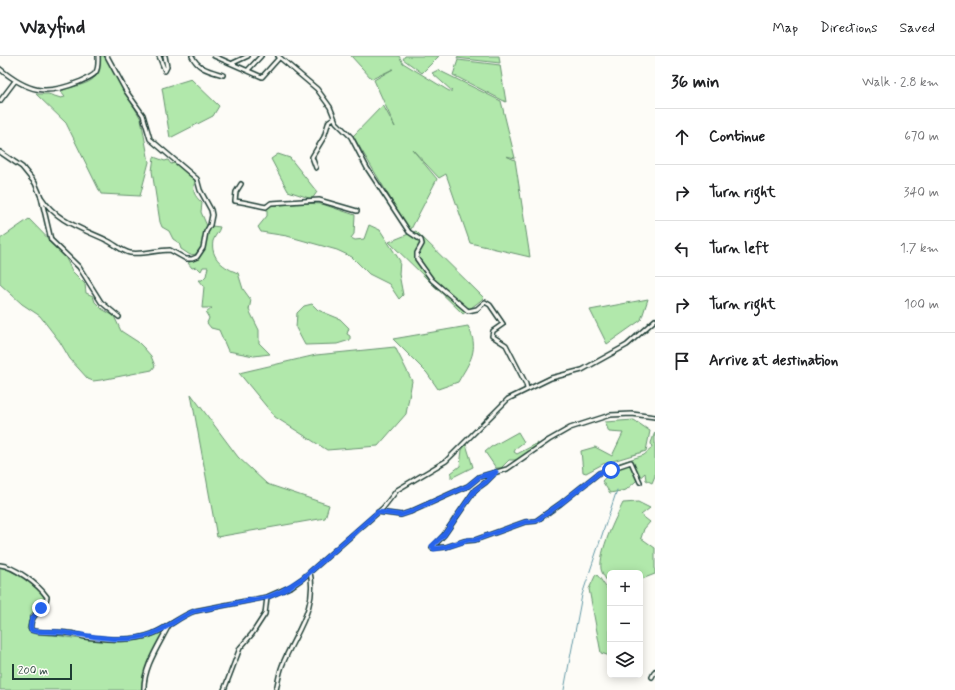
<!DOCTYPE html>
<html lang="en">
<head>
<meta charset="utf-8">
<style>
  :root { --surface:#fff; --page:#f2f2f2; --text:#202124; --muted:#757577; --line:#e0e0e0 }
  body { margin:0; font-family:Mynerve,sans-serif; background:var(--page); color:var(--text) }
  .controls { position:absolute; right:12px; bottom:12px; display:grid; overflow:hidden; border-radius:6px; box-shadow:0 2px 10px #0003 }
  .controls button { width:36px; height:36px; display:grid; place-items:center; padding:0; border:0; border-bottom:1px solid var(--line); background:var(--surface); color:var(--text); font:20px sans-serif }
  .scale { position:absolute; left:12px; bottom:10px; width:60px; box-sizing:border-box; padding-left:4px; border:2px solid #1f3d34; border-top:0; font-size:11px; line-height:14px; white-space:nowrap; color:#1f3d34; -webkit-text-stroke:3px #fdfcf7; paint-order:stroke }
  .stop { position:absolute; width:12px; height:12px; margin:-9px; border:3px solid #2563eb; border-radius:50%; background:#fff }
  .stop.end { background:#2563eb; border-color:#fff; box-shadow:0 1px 4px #0008 }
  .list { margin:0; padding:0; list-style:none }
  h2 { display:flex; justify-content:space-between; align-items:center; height:52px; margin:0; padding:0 16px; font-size:17px }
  h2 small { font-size:13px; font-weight:400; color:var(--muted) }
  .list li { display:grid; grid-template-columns:26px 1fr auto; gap:12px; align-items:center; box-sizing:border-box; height:56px; padding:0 16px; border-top:1px solid var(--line) }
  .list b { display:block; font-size:15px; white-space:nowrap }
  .list em { font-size:13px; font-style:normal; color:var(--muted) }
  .icon { flex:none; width:22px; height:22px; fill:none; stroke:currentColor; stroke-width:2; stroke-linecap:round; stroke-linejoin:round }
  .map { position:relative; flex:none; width:655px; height:634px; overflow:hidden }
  header { display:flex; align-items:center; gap:24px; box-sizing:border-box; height:56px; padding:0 20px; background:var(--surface); border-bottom:1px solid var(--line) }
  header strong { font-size:19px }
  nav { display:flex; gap:22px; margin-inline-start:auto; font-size:14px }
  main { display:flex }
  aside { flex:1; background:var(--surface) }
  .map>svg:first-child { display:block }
  .green { fill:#b1e8ab; stroke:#689270 }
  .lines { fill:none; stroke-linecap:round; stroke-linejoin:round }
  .stream { stroke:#6399a6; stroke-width:1 }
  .minor-casing { stroke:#1f3d34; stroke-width:6 }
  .minor { stroke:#fdfcf7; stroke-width:3 }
  .route { stroke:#2563eb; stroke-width:5 }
</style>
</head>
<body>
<header>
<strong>Wayfind</strong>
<nav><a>Map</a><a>Directions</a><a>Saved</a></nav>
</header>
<main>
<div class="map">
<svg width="655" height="634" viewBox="0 0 655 634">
  <rect width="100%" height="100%" fill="#fdfcf7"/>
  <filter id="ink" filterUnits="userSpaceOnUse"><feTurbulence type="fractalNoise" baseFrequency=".025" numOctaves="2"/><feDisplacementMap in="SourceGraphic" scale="8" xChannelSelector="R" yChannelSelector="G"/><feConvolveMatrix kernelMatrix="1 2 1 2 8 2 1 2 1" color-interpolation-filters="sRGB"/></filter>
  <g filter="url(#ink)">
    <path class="green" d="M99,0h6l36,63 8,43 -9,34 -39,-2 -35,-71 -30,-29h12l13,4 4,-1 -4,-5 4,-3c22,-6 36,-6 34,-33z
      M351,0h48l4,7 46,28h3l-20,-18 6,-3 63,31 14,57 -9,-2 9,4 15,97 -60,-14 -24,-69 -7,4 -27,-29 25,30 -27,52 -57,-95 30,-31 12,22 -21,-47 19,-11 -21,10z
      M405,0h34l-17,17 -19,-14z
      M458,0h41l1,7 -43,-5z
      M458,4l42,5 6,37 -53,-27z
      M191,23l28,27 -6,10 -43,22 -8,-50z
      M278,98l12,4 27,34 -5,7 -24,-8 -17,-32z
      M154,101l11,4 3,-1 3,4 3,-1 5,1 16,17c-3,11 -1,14 7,22l-1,9 6,14 -3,7 1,8 -8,13 -7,1 -9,-6 -2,-6 -6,-4 -4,-8 -7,-4 -2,-5 -8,-51z
      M304,147l18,1 33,11 -1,19 -3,4 4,2 9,-1 5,-14 11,5 20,31 -1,13 4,21 -4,4 -10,-15 -20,-10 -17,-17 -15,-7 -50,-14 -26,-4 -3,-5 9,-11v-10z
      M29,163l36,37 7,15 13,13 1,9 7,3 2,6 7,7 12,7 7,15 17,11 6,6 7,8 4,10 -3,4 -51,10 -8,1 -5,-2 -18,-20 -10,-17 -20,-26 -18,-12 -22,-20v-45z
      M212,170l8,1c-1,5 -5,8 -7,14 -3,17 11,27 25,32l5,16 8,11 -2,10 10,20v13l11,11 -16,2 -26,-5 -9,-21 -8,-2 -4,-5 2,-5 -3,-5 6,-5h-10l2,-22 -5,-6h3l4,-4 2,-9h-5l-2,4 -4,-4 -5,1 -4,-5c3,-2 9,-3 11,-7 8,-9 4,-23 13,-30z
      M416,175l68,67 -21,16 -74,-72z
      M648,243l-7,21 -34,24 -17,-34z
      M312,248l6,6 22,9 9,9 -2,6 3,2v4l-13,4 -32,1 -9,-17 1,-15 7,-7z
      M468,270c12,24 2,35 -10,56l-20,7 -11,-16 -34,-34z
      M395,291l17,34 -6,33 -28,32 -51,4 -52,-33 -36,-44 77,-18z
      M191,338l47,63 29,27 62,21 -4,13 -108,19z
      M634,364l16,11 -4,20 -43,13 -17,9 -3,-1 -2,-21 14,-4 17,9 11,-23 -14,-1 -4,-10z
      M518,376l6,10 -8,6 -2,4 3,2 21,-11 -1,3 -20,14h-8l-8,8h-5l-11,-16 6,-5z
      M655,376v44l-3,7 -6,-3 -1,-7 -19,17 -16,3 -8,-12 17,-18 25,-8 8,-7 -1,-5z
      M466,388l7,23 -22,11v-5l9,-7 2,-16z
      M638,446l12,6 -9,7 9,7 -6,7 -3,9 14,10v26l-13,5 -2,5v-11h-30v13c-3,-5 -8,-12 -9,-17 -2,-18 14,-50 22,-66z
      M0,511c12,2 41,22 46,33l-15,14 -4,15 4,2 42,7 57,3 19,-3 16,-7 -16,34 -5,25h-144z
      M596,518c6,5 8,13 14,17v65l-9,-3 -12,-64z"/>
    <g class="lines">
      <path class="stream" d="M564,634l18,-95 35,-105"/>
      <defs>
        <path id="minor" d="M159,0l6,15 2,-4 -2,-11
          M192,0c6,13 18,15 31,19
          M214,0l48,21 17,-19
          M278,0l39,33 13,18 6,15 15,15 16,31 42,64 12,8 1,4 -5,9v6l15,21 36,31 9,-2 8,-7 5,3 13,19 -10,7 -1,5 14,9 20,39 1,5
          M233,7l15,-7
          M0,13c28,23 45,27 79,13 16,-7 20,-7 19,-26
          M248,14l13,-14
          M0,45l15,-20
          M0,96l22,15 13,16 6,14 10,43 28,27 22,35 18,15
          M316,112l-4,-11 12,-20 5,-16 5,-3
          M241,128l-5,8 -1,9c11,1 20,4 31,6l5,-4 48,-3 38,11
          M41,141c16,25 40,31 65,43 8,3 16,12 24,13 13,2 26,-3 40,-3l16,9h6l5,-2 6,-9 3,-16 4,-7 2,-10 -1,-5 -11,-20 -3,-11 -47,-40 -7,-24 -17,-24 -19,-35
          M496,416l-10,10 -11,8 -31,45 -12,13 14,-1 18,-6 11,-1 50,-18 11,-1 24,-17 39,-31 32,-11 9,20
          M378,456l23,3 9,-3 58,-26 11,-9 28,-8 42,-29 21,-12 40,-13 22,-1 23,3
          M0,509c14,1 39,20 47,32 -1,13 -19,17 -16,33 11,4 25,1 36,3 7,0 12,3 18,4 22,2 47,5 67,-3 16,-6 28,-18 43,-23l72,-14 25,-11 11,-8 80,-70 14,-18 49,-29 62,-62 43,-21 31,-8 45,-25 28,-25
          M652,621l3,-6
          M144,634c-1,-22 15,-45 24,-63
          M224,634l16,-42 12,-14 13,-20 2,-17
          M276,634c2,-8 3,-16 6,-24 12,-32 36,-57 28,-94"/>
      </defs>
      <use href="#minor" class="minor-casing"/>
      <use href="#minor" class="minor"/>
    </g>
  </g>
  <g class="lines" filter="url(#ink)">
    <path class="route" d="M41,552c-6,7 -12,12 -10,22l3,1c11,1 22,0 33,2 28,3 58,11 85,1 16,-6 28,-18 43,-23l73,-14 14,-6 21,-13 75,-66 23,3 9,-3 58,-26 11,-9 17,-5 -10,10 -11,8 -31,45 -12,11 2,3 12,-2 22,-7h7l50,-18 11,-1 24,-17 39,-31 12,-3"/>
  </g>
</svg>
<div class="controls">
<button>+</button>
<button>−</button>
<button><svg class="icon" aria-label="layers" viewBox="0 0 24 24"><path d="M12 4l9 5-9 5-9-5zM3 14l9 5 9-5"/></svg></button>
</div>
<div class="scale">200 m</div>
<div class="stop" style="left:611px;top:414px"></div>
<div class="stop end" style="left:41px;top:552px"></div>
</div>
<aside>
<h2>36 min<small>Walk · 2.8 km</small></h2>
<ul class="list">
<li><svg class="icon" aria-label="ahead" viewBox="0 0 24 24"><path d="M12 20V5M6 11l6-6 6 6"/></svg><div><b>Continue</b></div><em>670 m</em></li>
<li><svg class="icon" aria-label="right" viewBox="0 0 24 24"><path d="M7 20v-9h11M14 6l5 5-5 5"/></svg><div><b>Turn right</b></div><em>340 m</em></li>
<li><svg class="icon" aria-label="left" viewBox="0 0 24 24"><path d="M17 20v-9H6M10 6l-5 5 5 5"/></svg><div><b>Turn left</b></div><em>1.7 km</em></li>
<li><svg class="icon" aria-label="right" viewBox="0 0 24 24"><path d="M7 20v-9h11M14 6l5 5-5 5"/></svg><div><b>Turn right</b></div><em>100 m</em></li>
<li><svg class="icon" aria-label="arrive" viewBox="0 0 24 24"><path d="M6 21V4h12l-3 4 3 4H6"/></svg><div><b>Arrive at destination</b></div></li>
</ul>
</aside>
</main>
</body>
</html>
